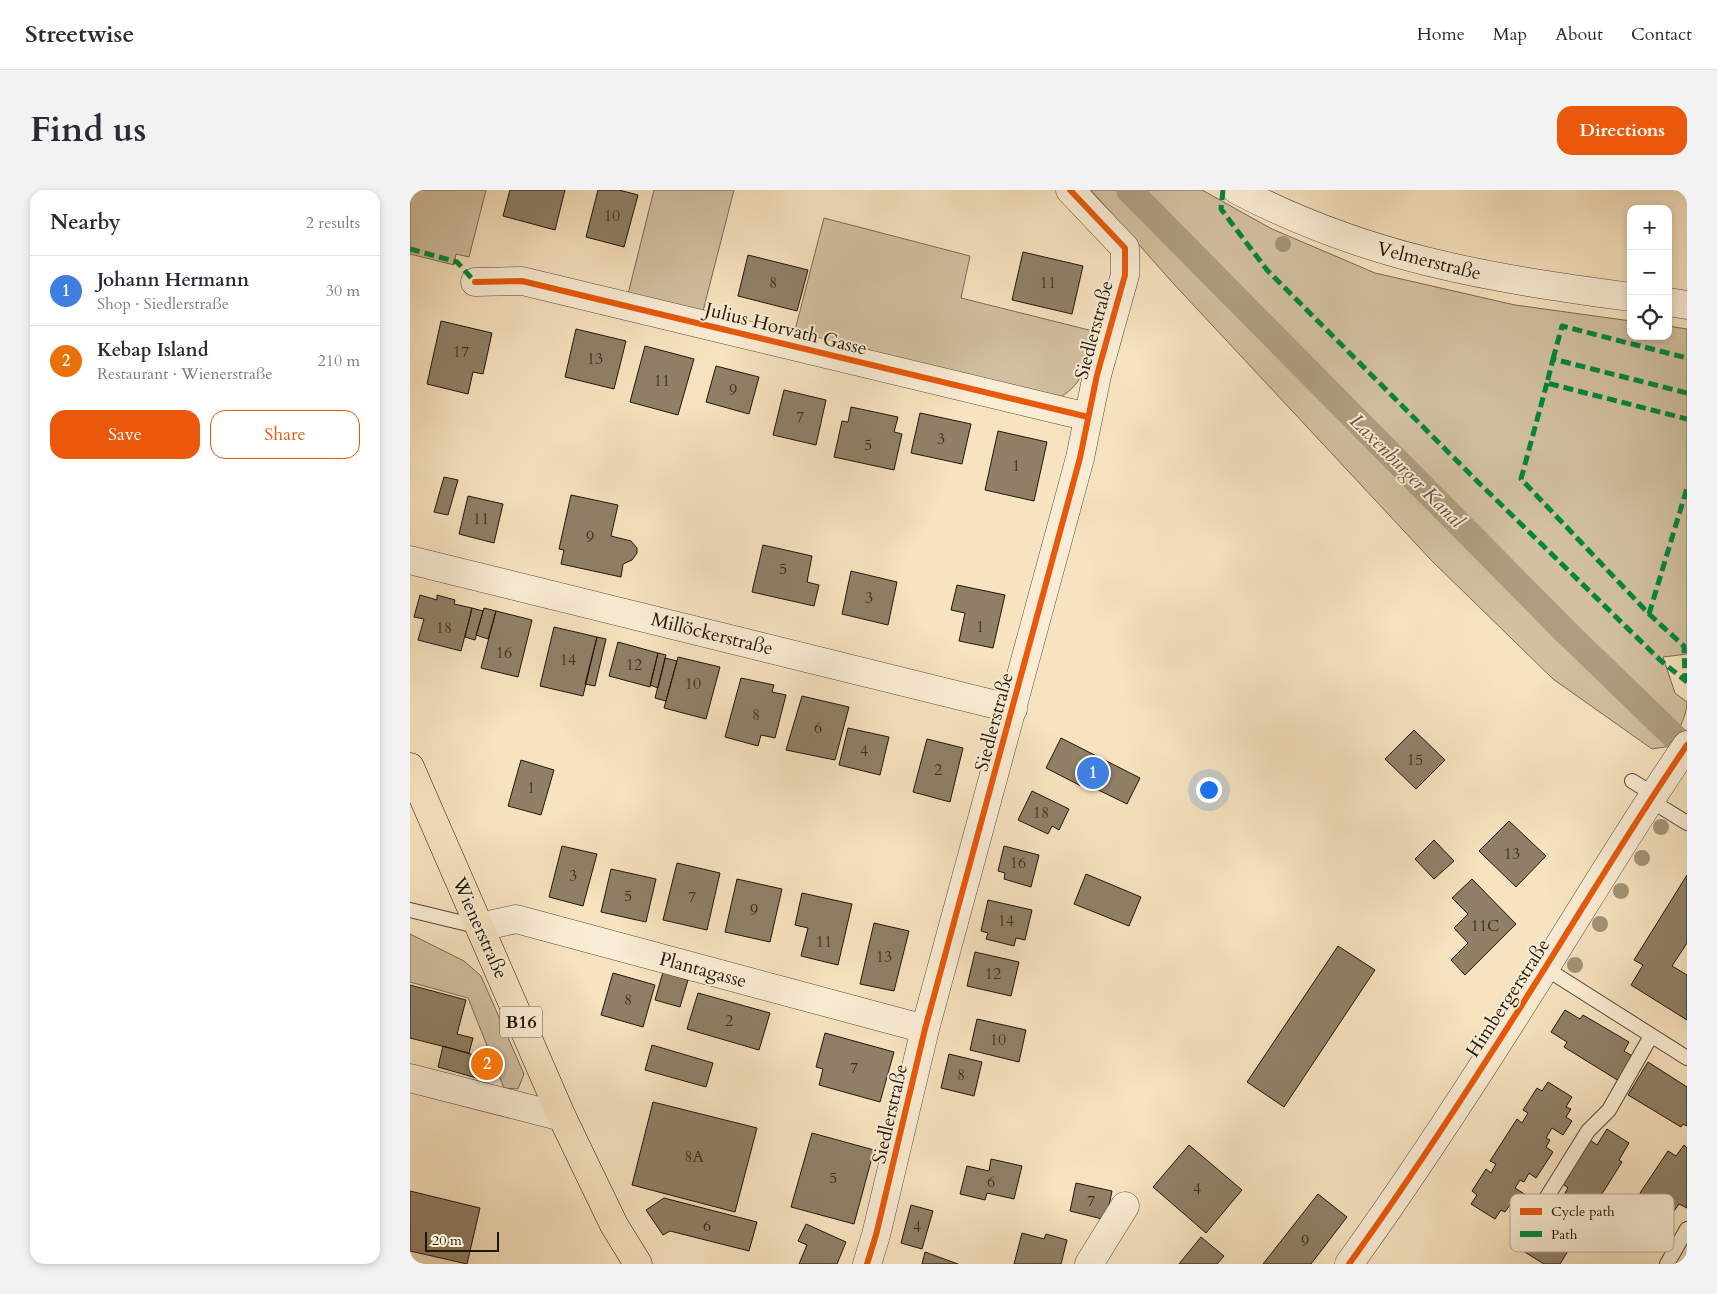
<!DOCTYPE html>
<html lang="en">
<head>
<meta charset="utf-8">
<style>
  :root { --surface:#fff; --page:#f2f2f3; --text:#2b2b33; --muted:#7c7c81; --line:#e1e1e2; --accent:#ea580c }
  body { margin:0; font-family:Cardo,serif; background:var(--page); color:var(--text) }
  .controls { position:absolute; right:15px; top:15px; display:grid; overflow:hidden; border-radius:10px; box-shadow:0 2px 8px #0003 }
  .controls button { width:45px; height:45px; display:grid; place-items:center; padding:0; border:0; border-bottom:1px solid var(--line); background:var(--surface); color:var(--text); font:25px sans-serif }
  .scale { position:absolute; left:15px; bottom:12px; width:74px; box-sizing:border-box; padding-left:5px; border:2px solid #20150a; border-top:0; font-size:14px; line-height:18px; white-space:nowrap; color:#20150a; -webkit-text-stroke:4px #faedd5; paint-order:stroke }
  .you { position:absolute; left:798px; top:599px; width:18px; height:18px; margin:-12px; border:4px solid #fff; border-radius:50%; background:#1a73e8; box-shadow:0 0 0 8px #1a73e833 }
  .badge { display:grid; place-items:center; width:32px; height:32px; border-radius:50%; background:var(--accent); color:#fff; font-size:16px; font-weight:700 }
  .pin { position:absolute; translate:-50% -50%; border:2px solid #fff; box-shadow:0 1px 5px #0006 }
  .list { margin:0; padding:0; list-style:none }
  h2 { display:flex; justify-content:space-between; align-items:center; height:65px; margin:0; padding:0 20px; font-size:21px }
  h2 small { font-size:16px; font-weight:400; color:var(--muted) }
  .list li { display:grid; grid-template-columns:32px 1fr auto; gap:15px; align-items:center; box-sizing:border-box; height:70px; padding:0 20px; border-top:1px solid var(--line) }
  .list b { display:block; font-size:19px; white-space:nowrap }
  .list p { margin:0; font-size:16px; white-space:nowrap; color:var(--muted) }
  .list em { font-size:16px; font-style:normal; color:var(--muted) }
  .actions { display:flex; gap:10px; padding:15px 20px }
  .actions a { flex:1; padding:11px 0; border:1px solid var(--accent); border-radius:15px; text-align:center; font-size:18px; color:var(--accent) }
  .actions .main { background:var(--accent); color:#fff }
  .icon { flex:none; width:28px; height:28px; fill:none; stroke:currentColor; stroke-width:2; stroke-linecap:round; stroke-linejoin:round }
  .map { position:relative; flex:none; width:1277px; height:1074px; overflow:hidden; border-radius:15px }
  header { display:flex; align-items:center; gap:30px; box-sizing:border-box; height:70px; padding:0 25px; background:var(--surface); border-bottom:1px solid var(--line) }
  header strong { font-size:24px }
  nav { display:flex; gap:28px; margin-inline-start:auto; font-size:18px }
  .intro { display:flex; align-items:center; justify-content:space-between; box-sizing:border-box; height:120px; padding:0 30px }
  h1 { margin:0; font-size:35px }
  .button { padding:12px 22px; border-radius:15px; background:var(--accent); color:#fff; font-size:18px; font-weight:700 }
  main { display:flex; gap:30px; padding:0 30px }
  aside { flex:1; background:var(--surface); border-radius:15px; box-shadow:0 2px 8px #0003 }
  .map>svg:first-child { display:block }
  .green { fill:#d2c0a0; stroke:#796a55 }
  .lines { fill:none; stroke-linecap:round; stroke-linejoin:round }
  .canal { stroke:#ae9d81; stroke-width:26 }
  .building { fill:#908068; stroke:#20150a }
  .service-casing { stroke:#564837; stroke-width:16 }
  .minor-casing { stroke:#564837; stroke-width:29 }
  .tertiary-casing { stroke:#564837; stroke-width:29 }
  .primary-casing { stroke:#20150a; stroke-width:29 }
  .service { stroke:#faedd5; stroke-width:14 }
  .minor { stroke:#faedd5; stroke-width:28 }
  .tertiary { stroke:#faedd5; stroke-width:28 }
  .primary { stroke:#f7e3bf; stroke-width:28 }
  .quiet { stroke:#00873e; stroke-width:5; stroke-dasharray:10 5; stroke-linecap:butt }
  .cycleway-casing { stroke:#faedd5; stroke-width:9 }
  .cycleway { stroke:#e8590c; stroke-width:6 }
  .tree { fill:#a39378 }
  .labels { text-anchor:middle; dominant-baseline:central; stroke-width:4; stroke-linejoin:round; paint-order:stroke }
  .number-label { font-size:16px; fill:#3c3022 }
  .shield { fill:#faedd5; stroke:#615647; stroke-width:1 }
  .shield-label { font-size:18px; font-weight:bold; fill:#20150a }
  .street-label { font-size:19px; fill:#20150a; stroke:#faedd5 }
  .water-label { font-size:20px; font-style:italic; fill:#605240; stroke:#faedd5 }
  .key { fill:#faedd5; stroke:#b9ac98; stroke-width:1 }
  .key-label { font-size:14px; fill:#20150a }
</style>
</head>
<body>
<header>
<strong>Streetwise</strong>
<nav><a>Home</a><a>Map</a><a>About</a><a>Contact</a></nav>
</header>
<div class="intro"><h1>Find us</h1><a class="button">Directions</a></div>
<main>
<aside>
<h2>Nearby<small>2 results</small></h2>
<ul class="list">
<li><span class="badge" style="background:#3f7fe0">1</span><div><b>Johann Hermann</b><p>Shop · Siedlerstraße</p></div><em>30 m</em></li>
<li><span class="badge" style="background:#e8710a">2</span><div><b>Kebap Island</b><p>Restaurant · Wienerstraße</p></div><em>210 m</em></li>
</ul>
<div class="actions"><a class="main">Save</a><a>Share</a></div>
</aside>
<div class="map">
<svg width="1277" height="1074" viewBox="0 0 1277 1074">
  <rect width="100%" height="100%" fill="#f7e3bf"/>
  <filter id="stains"><feTurbulence type="fractalNoise" baseFrequency=".004" numOctaves="4"/><feColorMatrix values="0 0 0 0 .2 0 0 0 0 .09 0 0 0 0 .02 0 0 0 .5 -.17"/></filter>
  <radialGradient id="worn" r=".72"><stop offset=".6" stop-color="#630" stop-opacity="0"/><stop offset="1" stop-color="#630" stop-opacity=".3"/></radialGradient>
  <path class="green" d="M0,0h76l-17,67 -13,-3 -2,11 -44,-11z
    M244,0h80l-31,121 -75,-17z
    M681,0h111l70,39 103,44 140,32 116,16v15h37v-10l19,3v325l-24,3 12,36 12,9c0,15 -10,29 -16,44l-19,3 -99,-70 -122,-119 -260,-279z
    M414,28l146,38 -9,42 132,33c-8,31 -5,51 -36,68l-263,-65z
    M0,744l54,27 17,15 43,98 -6,15 -14,-1 -36,-90 -58,-16z"/>
  <g class="lines">
    <path class="canal" d="M719,0l438,443 120,116"/>
  </g>
  <path class="building" d="M100,0h55l-10,40 -52,-14z
    M188,0h21l19,5 -14,52 -38,-10z
    M613,62l60,14 -11,48 -60,-14z
    M338,65l60,15 -11,41 -59,-15z
    M31,131l51,12 -9,41 -10,-2 -5,22 -41,-10z
    M166,139l50,12 -12,48 -49,-12z
    M235,156l49,13 -16,56 -48,-13z
    M306,176l43,11 -10,37 -43,-12z
    M374,200l42,10 -10,45 -43,-10z
    M441,217l47,10 -4,15 8,2 -8,36 -60,-13 8,-36 6,1z
    M510,223l51,11 -9,40 -51,-11z
    M588,241l49,11 -13,59 -49,-11z
    M34,287l14,3 -10,35 -14,-3z
    M161,305l47,10 -7,31 20,5 6,7v5l-5,7 -9,4 -2,13 -60,-13 3,-14 -5,-1z
    M58,306l35,8 -9,39 -35,-9z
    M353,355l49,11 -5,26 12,3 -5,21 -62,-14z
    M441,381l46,11 -9,43 -46,-11z
    M547,395l48,10 -12,53 -34,-7 6,-28 -14,-3z
    M10,405l17,5v-5l18,5 -1,4 18,4 -11,43 -43,-11 6,-21 -10,-2z
    M62,418l11,3 -8,29 -10,-3z
    M74,418l12,3 -8,28 -12,-4z
    M86,421l36,9 -14,57 -37,-9z
    M144,437l43,10 -14,59 -43,-10z
    M187,447l9,2 -11,47 -10,-2z
    M208,452l40,11 -8,34 -41,-11z
    M248,463l8,2 -8,33 -8,-3z
    M268,467l42,10 -14,52 -42,-11z
    M255,468l12,3 -11,40 -11,-3z
    M331,488l33,7 -2,7 14,3 -11,43 -14,-3 -3,11 -33,-9z
    M392,506l47,11 -14,53 -49,-10z
    M438,538l41,9 -9,38 -41,-10z
    M1004,540l31,30 -29,29 -31,-30z
    M651,548l79,40 -13,26 -43,-21 -1,4 -37,-19z
    M517,549l36,9 -13,54 -37,-10z
    M111,570l33,10 -13,45 -33,-9z
    M622,601l37,18 -10,21 -7,-4 -4,8 -30,-14z
    M1099,631l37,35 -30,31 -37,-36z
    M1024,650l20,21 -20,18 -19,-20z
    M152,656l35,8 -14,52 -34,-9z
    M594,656l35,9 -8,32 -27,-8 1,-6 -7,-2z
    M267,673l43,10 -13,57 -44,-10z
    M201,679l45,10 -10,43 -45,-10z
    M676,684l55,23 -12,29 -55,-22z
    M1277,685v68l-15,23 15,9v45l-56,-35 12,-20 -9,-5z
    M327,689l45,10 -12,53 -45,-10z
    M1062,689l44,45 -51,51 -14,-15 17,-17 -14,-15 14,-14 -16,-16z
    M392,703l50,11 -14,61 -37,-9 7,-28 -13,-3z
    M578,710l44,10 -7,30 -9,-2 -2,8 -28,-7 2,-6 -7,-2z
    M464,733l35,8 -15,60 -34,-7z
    M928,756l37,24 -91,137 -37,-25z
    M565,762l44,10 -8,34 -44,-10z
    M253,782l25,8 -8,27 -25,-7z
    M203,783l42,12 -12,42 -42,-12z
    M0,795l56,15 -9,34 16,4 -4,15 -59,-15z
    M288,803l72,20 -11,37 -72,-21z
    M1155,820l15,9 3,-4 46,27 -5,9 10,6 -15,24 -55,-34 3,-5 -16,-10z
    M567,829l49,11 -7,32 -49,-12z
    M415,843l69,19 -14,50 -61,-17 4,-16 -7,-2z
    M242,855l61,18 -7,24 -61,-17z
    M33,856l31,9 13,26 -49,-14z
    M78,858l12,26 -13,7 -13,-26z
    M539,864l33,8 -8,34 -33,-8z
    M1238,872l39,25v39l-4,-2 -2,3 -53,-32z
    M1138,892l24,15 -6,10 5,2 -5,8 6,4 -9,14 -11,-7 -6,10 4,2 -4,7 7,5 -17,26 -7,-5 -5,9 -4,-2 -5,8 11,7 -9,14 -7,-4 -5,7 -4,-2 -6,9 -24,-15 6,-9 -5,-4 14,-22 5,4 5,-9 -6,-3 27,-42 5,4 6,-10 -5,-3 14,-22 5,3z
    M243,912l104,26 -22,84 -103,-27z
    M1197,939l22,14 -10,17 3,2 -27,43 -3,-2 -4,6 -24,-14 4,-7 -5,-4 27,-44 7,5z
    M402,943l62,17 -20,74 -63,-17z
    M779,955l53,45 -36,43 -53,-46z
    M1274,955l3,3v60l-8,-4 -17,24 -23,-15 9,-15 -8,-5 28,-42 8,5z
    M581,969l31,7 -8,33 -27,-6 -2,7 -25,-6 7,-28 22,5z
    M666,993l36,8 -6,29 -36,-9z
    M0,1001l70,17 -13,56 -57,-13z
    M908,1004l29,23 -36,47h-48z
    M254,1008l93,24 -8,29 -79,-20 -7,4 -17,-25z
    M1150,1013l24,14 -7,11 4,2 -21,34h-16l-21,-13 26,-41 5,4z
    M501,1015l22,6 -11,38 -21,-6z
    M396,1034l40,18 -9,22h-38l8,-19 -9,-4z
    M612,1043l22,6 2,-5 21,6 -6,24h-47z
    M791,1047l23,19 -7,8h-38z
    M515,1062l33,12h-36z"/>
  <g class="lines">
    <defs>
      <path id="service" d="M1222,591l21,13
        M1240,610l37,23
        M0,720l70,17
        M1135,778l142,90
        M1122,1031l56,-90 21,-21 42,-74
        M1257,1074l20,-35"/>
      <path id="minor" d="M65,92l47,-1 566,136
        M0,370l603,149
        M70,737l36,-8 409,110
        M0,888l152,39
        M457,1074l9,-29 49,-206 155,-571 17,-83 28,-100v-27l-55,-58
        M679,1074l36,-58
        M939,1074c73,-101 140,-206 206,-312 43,-69 86,-140 132,-207"/>
      <path id="tertiary" d="M827,0c129,68 251,88 394,107
        M1258,112l19,3"/>
      <path id="primary" d="M0,577l152,350 52,108 24,39"/>
    </defs>
    <use href="#service" class="service-casing"/>
    <use href="#minor" class="minor-casing"/>
    <use href="#tertiary" class="tertiary-casing"/>
    <use href="#primary" class="primary-casing"/>
    <use href="#service" class="service"/>
    <use href="#minor" class="minor"/>
    <use href="#tertiary" class="tertiary"/>
    <use href="#primary" class="primary"/>
    <path class="quiet" d="M813,0l-2,19 46,61 211,212 182,178 27,22
      M0,59l47,13 18,20
      M1143,169l9,-33 125,32
      M1137,193l-26,96 128,135 35,32 1,34
      M1277,203l-134,-34 -6,24 140,36
      M1239,424l38,-126"/>
    <defs>
      <path id="cycleway" d="M65,92l47,-1 566,136
        M457,1074l9,-29 49,-206 155,-571 17,-83 28,-100v-27l-55,-58
        M939,1074c73,-101 140,-206 206,-312 43,-69 86,-140 132,-207"/>
    </defs>
    <use href="#cycleway" class="cycleway-casing"/>
    <use href="#cycleway" class="cycleway"/>
  </g>
  <g class="tree">
    <circle cx="873" cy="54" r="8"/>
    <circle cx="1251" cy="637" r="8"/>
    <circle cx="1232" cy="668" r="8"/>
    <circle cx="1211" cy="701" r="8"/>
    <circle cx="1190" cy="734" r="8"/>
    <circle cx="1165" cy="775" r="8"/>
  </g>
  <g class="labels">
    <g class="number-label">
      <text x="202" y="26">10</text>
      <text x="363" y="93">8</text>
      <text x="638" y="93">11</text>
      <text x="51" y="162">17</text>
      <text x="185" y="169">13</text>
      <text x="252" y="191">11</text>
      <text x="323" y="200">9</text>
      <text x="390" y="227">7</text>
      <text x="531" y="249">3</text>
      <text x="458" y="255">5</text>
      <text x="606" y="276">1</text>
      <text x="71" y="329">11</text>
      <text x="180" y="347">9</text>
      <text x="373" y="379">5</text>
      <text x="459" y="408">3</text>
      <text x="570" y="437">1</text>
      <text x="34" y="438">18</text>
      <text x="94" y="463">16</text>
      <text x="158" y="470">14</text>
      <text x="224" y="475">12</text>
      <text x="283" y="494">10</text>
      <text x="346" y="525">8</text>
      <text x="408" y="538">6</text>
      <text x="454" y="561">4</text>
      <text x="1005" y="570">15</text>
      <text x="528" y="580">2</text>
      <text x="121" y="598">1</text>
      <text x="631" y="623">18</text>
      <text x="1102" y="664">13</text>
      <text x="608" y="673">16</text>
      <text x="163" y="686">3</text>
      <text x="218" y="706">5</text>
      <text x="282" y="707">7</text>
      <text x="344" y="720">9</text>
      <text x="596" y="731">14</text>
      <text x="1075" y="736">11C</text>
      <text x="414" y="752">11</text>
      <text x="474" y="767">13</text>
      <text x="583" y="784">12</text>
      <text x="218" y="810">8</text>
      <text x="319" y="831">2</text>
      <text x="588" y="850">10</text>
      <text x="444" y="878">7</text>
      <text x="551" y="885">8</text>
      <text x="284" y="967">8A</text>
      <text x="423" y="988">5</text>
      <text x="581" y="992">6</text>
      <text x="787" y="999">4</text>
      <text x="681" y="1011">7</text>
      <text x="297" y="1036">6</text>
      <text x="507" y="1037">4</text>
      <text x="895" y="1051">9</text>
    </g>
    <rect class="shield" x="90" y="816.5" width="42" height="31" rx="4"/>
    <g class="shield-label">
      <text x="111" y="832">B16</text>
    </g>
    <g class="street-label">
      <text transform="translate(1019 71) rotate(14)">Velmerstraße</text>
      <text transform="translate(376 139) rotate(14)">Julius Horvath Gasse</text>
      <text transform="translate(684 140) rotate(-75)">Siedlerstraße</text>
      <text transform="translate(302 444) rotate(14)">Millöckerstraße</text>
      <text transform="translate(584 532) rotate(-75)">Siedlerstraße</text>
      <text transform="translate(70 738) rotate(66)">Wienerstraße</text>
      <text transform="translate(293 780) rotate(15)">Plantagasse</text>
      <text transform="translate(1098 808) rotate(-57)">Himbergerstraße</text>
      <text transform="translate(480 924) rotate(-77)">Siedlerstraße</text>
    </g>
    <g class="water-label">
      <text transform="translate(997 281) rotate(45)">Laxenburger Kanal</text>
    </g>
  </g>
  <rect x="1100" y="1004" width="164" height="58" rx="8" class="key"/>
  <rect x="1110" y="1018" width="22" height="7" fill="#e8590c"/>
  <rect x="1110" y="1041" width="22" height="6" fill="#00873e"/>
  <g class="key-label">
    <text x="1141" y="1026">Cycle path</text>
    <text x="1141" y="1049">Path</text>
  </g>
  <rect width="100%" height="100%" filter="url(#stains)"/>
  <rect width="100%" height="100%" fill="url(#worn)"/>
</svg>
<div class="controls">
<button>+</button>
<button>−</button>
<button><svg class="icon" aria-label="locate" viewBox="0 0 24 24"><circle cx="12" cy="12" r="6"/><path d="M12 2v4M12 18v4M2 12h4M18 12h4"/></svg></button>
</div>
<div class="scale">20 m</div>
<div class="you"></div>
<div class="pin badge" style="left:683px;top:583px;background:#3f7fe0">1</div>
<div class="pin badge" style="left:77px;top:874px;background:#e8710a">2</div>
</div>
</main>
</body>
</html>
